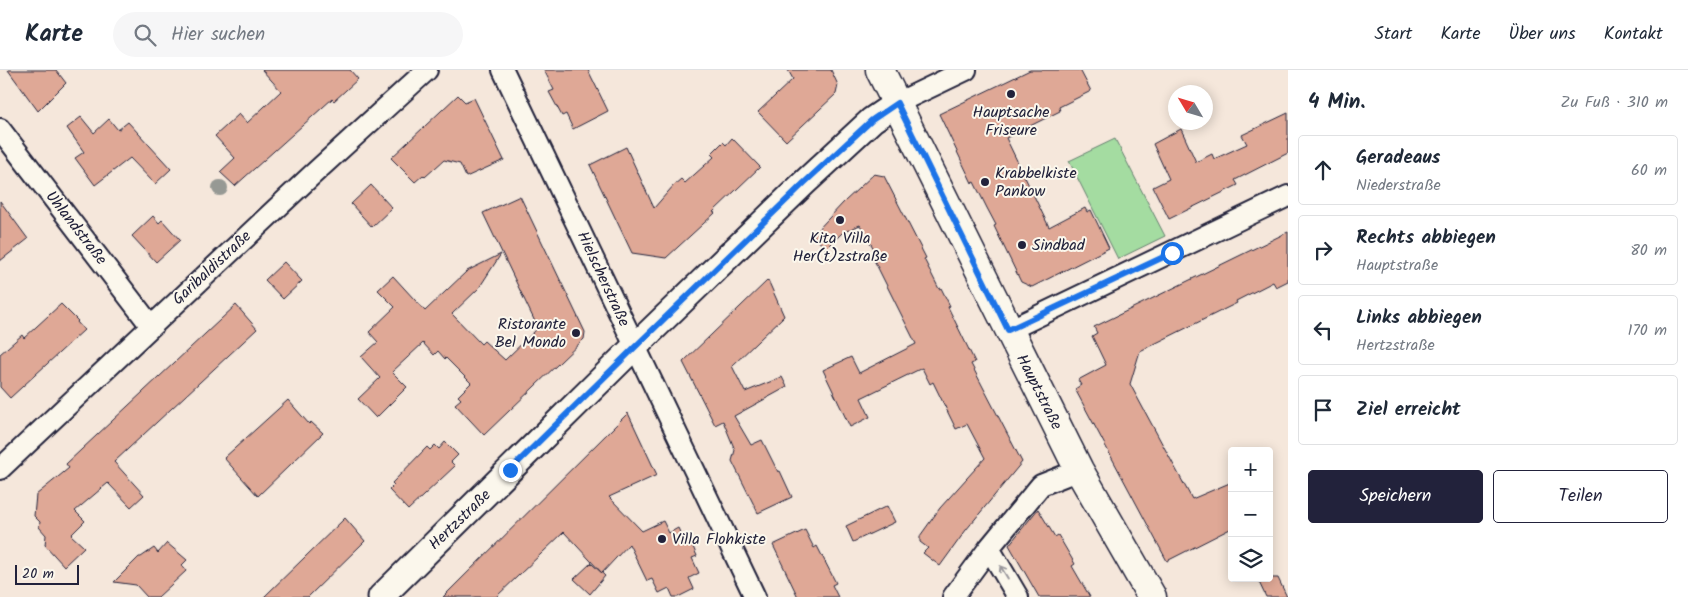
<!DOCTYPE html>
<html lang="de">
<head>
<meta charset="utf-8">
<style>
  :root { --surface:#fff; --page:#f6f6f7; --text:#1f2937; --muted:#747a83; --line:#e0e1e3; --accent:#22223b }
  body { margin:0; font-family:Kalam,sans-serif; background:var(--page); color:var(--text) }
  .controls { position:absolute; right:15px; bottom:15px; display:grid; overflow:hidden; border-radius:5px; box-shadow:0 2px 12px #0003 }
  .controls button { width:45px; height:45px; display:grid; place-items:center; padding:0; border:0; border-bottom:1px solid var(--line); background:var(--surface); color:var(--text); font:25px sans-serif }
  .compass { position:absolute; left:1168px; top:15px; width:45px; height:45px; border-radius:50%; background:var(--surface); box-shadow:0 2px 12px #0003; rotate:308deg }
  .scale { position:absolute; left:15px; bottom:12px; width:64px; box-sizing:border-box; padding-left:5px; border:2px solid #22223b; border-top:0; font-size:14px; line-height:18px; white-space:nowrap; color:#22223b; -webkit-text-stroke:4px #fbf7ec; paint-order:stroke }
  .stop { position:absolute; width:15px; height:15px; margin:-11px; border:4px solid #1a73e8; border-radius:50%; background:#fff }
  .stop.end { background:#1a73e8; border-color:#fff; box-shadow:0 1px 5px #0008 }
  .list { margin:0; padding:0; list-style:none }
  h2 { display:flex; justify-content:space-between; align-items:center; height:65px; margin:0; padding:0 20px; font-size:21px }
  h2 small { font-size:16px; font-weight:400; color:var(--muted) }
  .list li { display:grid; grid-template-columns:32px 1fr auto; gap:15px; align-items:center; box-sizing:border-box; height:70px; margin:0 10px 10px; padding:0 10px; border:1px solid var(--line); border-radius:5px }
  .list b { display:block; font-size:19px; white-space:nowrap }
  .list p { margin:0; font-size:16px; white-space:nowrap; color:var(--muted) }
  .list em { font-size:16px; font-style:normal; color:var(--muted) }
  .actions { display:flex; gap:10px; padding:15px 20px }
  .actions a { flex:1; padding:11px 0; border:1px solid var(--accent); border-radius:5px; text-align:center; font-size:18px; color:var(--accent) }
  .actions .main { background:var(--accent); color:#fff }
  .icon { flex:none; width:28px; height:28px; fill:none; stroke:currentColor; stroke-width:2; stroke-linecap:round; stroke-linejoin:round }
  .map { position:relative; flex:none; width:1288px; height:527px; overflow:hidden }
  header { display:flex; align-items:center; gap:30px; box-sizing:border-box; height:70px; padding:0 25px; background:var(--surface); border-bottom:1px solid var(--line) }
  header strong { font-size:24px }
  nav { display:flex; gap:28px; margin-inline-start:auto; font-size:18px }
  .search { width:350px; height:45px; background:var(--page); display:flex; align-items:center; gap:12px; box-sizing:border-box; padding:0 18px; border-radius:28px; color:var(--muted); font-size:19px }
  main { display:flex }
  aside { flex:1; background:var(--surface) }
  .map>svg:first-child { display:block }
  .green { fill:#a4dca1; stroke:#637f6e }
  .building { fill:#dfa896; stroke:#22223b }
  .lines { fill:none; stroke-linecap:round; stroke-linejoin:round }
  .minor-casing { stroke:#22223b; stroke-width:24 }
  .tertiary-casing { stroke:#22223b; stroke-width:29 }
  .secondary-casing { stroke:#22223b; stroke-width:31 }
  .minor { stroke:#fbf7ec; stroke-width:20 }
  .tertiary { stroke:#fbf7ec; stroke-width:25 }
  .secondary { stroke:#fbf7ec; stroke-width:28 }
  .tree { fill:#969994 }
  .oneway { stroke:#99979c }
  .route { stroke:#1a73e8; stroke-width:6 }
  .poi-dot { fill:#22223b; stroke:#fbf7ec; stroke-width:2 }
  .labels { text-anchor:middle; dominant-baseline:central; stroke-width:4; stroke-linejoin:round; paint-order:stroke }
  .poi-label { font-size:16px; fill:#22223b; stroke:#fbf7ec; text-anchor:start }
  .street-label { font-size:16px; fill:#22223b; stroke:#fbf7ec }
</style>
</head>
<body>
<header>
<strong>Karte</strong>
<div class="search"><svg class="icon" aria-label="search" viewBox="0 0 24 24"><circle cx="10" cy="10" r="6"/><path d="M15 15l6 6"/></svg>Hier suchen</div>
<nav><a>Start</a><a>Karte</a><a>Über uns</a><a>Kontakt</a></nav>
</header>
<main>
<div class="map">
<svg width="1288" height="527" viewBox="0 0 1288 527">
  <rect width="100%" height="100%" fill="#f5e7db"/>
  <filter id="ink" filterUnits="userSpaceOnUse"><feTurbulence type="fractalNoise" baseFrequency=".02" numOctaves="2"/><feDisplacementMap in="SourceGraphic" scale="10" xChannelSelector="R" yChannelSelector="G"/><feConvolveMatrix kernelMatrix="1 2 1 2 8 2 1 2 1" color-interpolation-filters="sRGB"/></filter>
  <g filter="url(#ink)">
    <path class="green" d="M1115,69l50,97 -47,23 -49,-98z"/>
    <path class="building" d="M8,0h48l10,13 -28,28z
      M262,0h88l8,9 -24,22 -2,-2 -97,87 -15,-14 15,-14 -20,-22 24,-22 8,9 34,-32z
      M544,0h44l20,41 -35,18 -7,-15 -4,2 -13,-24 5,-2z
      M788,0h43l7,15 -2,9 -50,47 -28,-29 35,-33z
      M1030,0h50l11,21 -32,16 1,4 -54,27 43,89 36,-19 2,4 4,-2 18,38 -77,39 -11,-5 -27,-56 2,-1 -9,-17 -13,-26 -2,1 -33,-69z
      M458,25l7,7 9,-4 30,62 -38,17 -6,-13 -16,-4 -19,17 -2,-2 -8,7 -24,-24z
      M1288,43v40l-53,27 3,5 -69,34 -16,-32 16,-8 -16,-35 28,-15 15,33 16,-8 2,5 33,-15 -5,-9z
      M81,47l13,16 15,-14 9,11 10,-8 43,47 -16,15 -25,-26 -35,27 -20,-27 9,-6 -17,-24z
      M732,68l28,29 -47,45 2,1 -49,45 -34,-5 -42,-88 36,-18 28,61 20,-23 7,-6 4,4 29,-26 -3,-3 12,-12 3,3z
      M874,104l10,2 42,82 -2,1 15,30 2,-1 9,18 -2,1 27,55 -4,2 51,98 -56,68 -26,36 -17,-13 5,-5 -8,-6v-6l20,-28 45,-50 -18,-34 -11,5 -23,-47 -3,2 -8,-16 -61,30 9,19 -20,10 -27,-57 28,-13 8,16 57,-29 -43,-86 5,-2 -18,-31 -18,8 -16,16 -13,-14 31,-33z
      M371,115l21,23 -20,19 -21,-23z
      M520,126l65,136 -1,7 -100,96 -29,-31 6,-5 -3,-3 13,-13 -25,-25 -1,1 -7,-8 -4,4 -11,-12 -31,29 15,15 -31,31 -18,-19 22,-21 -19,-21 17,-15 -9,-10 26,-25 -17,-17 15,-14 32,35 42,-40 34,-17 -22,34 -27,26 29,30 3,-3 21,19 33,-32 -55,-115z
      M0,131l28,38 -28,22z
      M153,146l6,7 3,-3 18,20 -24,22 -24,-26z
      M1288,162v49l-12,6 -3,-5 -37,19 1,2 -97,48 -10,33 62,115 40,-17v46l-65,33 -92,-172 6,-4 -3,-5 28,-15 -14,-29 5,-3 -3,-6z
      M284,192l18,19 -19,18 -18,-19z
      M768,210l16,36 -52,50 13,26 37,-15 5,10 -53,29 17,29 11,-5 16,32 2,-1 12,26 -34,16 -26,-52 3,-11 -12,-29 -8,4 -32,-63z
      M61,234l17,17 -1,1 7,8 -74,68 -10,-11v-33l22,-19 2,3z
      M236,235l21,24 -143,133 30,33 -13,12 -23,-24 -33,28 10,10 -14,14 13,12 -20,19 -19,-21 1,-10 -7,-8 1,-5 -6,-6 2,-21 33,-27 -3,-4z
      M288,330l21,24 2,-2 12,11 -65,63 -34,-38z
      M628,343l29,62 -48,22 33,34 21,-10 6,12 9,-5 7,15 5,-3 7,16 -5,2 7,15 -10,5 5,11 -16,8h-5l-4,-9 -10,5 -7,-14 -5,2 -18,-37 -27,29 -38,-41 -68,65h-53z
      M445,372l13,13 -7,7 4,4 -47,44 -19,-20 5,-5 -2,-2 35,-36 3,3 5,-5 4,4z
      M887,436l8,16 -42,20 -7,-16z
      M1038,439l17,28 3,-2 17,29 -3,2 18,31h-51l-30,-52z
      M345,448l20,23 -57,56h-44z
      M805,460l9,18 3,-2 19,37 -4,2 6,12h-40l-25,-52z
      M167,473l20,17 -5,5 4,6 -28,26h-11l-11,-12 -22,-3 25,-25h2l13,-9 4,5z
      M591,493l14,13 -15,18 -16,-15z
      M1257,508h21l9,19h-21z"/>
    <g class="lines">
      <defs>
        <path id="minor" d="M503,0l252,527
          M897,33l69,-33
          M0,59l151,197
          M1009,260l279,-134
          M0,399l311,-293 116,-106
          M989,478l29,49
          M953,527l36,-49 52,-63 38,-15"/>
        <path id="tertiary" d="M381,527l242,-239 181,-175 68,-63 25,-17"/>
        <path id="secondary" d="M880,0l199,400 73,127"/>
      </defs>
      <use href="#minor" class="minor-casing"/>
      <use href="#tertiary" class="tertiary-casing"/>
      <use href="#secondary" class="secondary-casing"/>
      <use href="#minor" class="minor"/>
      <use href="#tertiary" class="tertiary"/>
      <use href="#secondary" class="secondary"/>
    </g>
    <circle class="tree" cx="220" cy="118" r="8"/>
    <defs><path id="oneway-shaft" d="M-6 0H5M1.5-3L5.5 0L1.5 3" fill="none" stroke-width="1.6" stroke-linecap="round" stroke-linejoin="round" transform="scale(1.25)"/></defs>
    <use class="oneway" href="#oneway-shaft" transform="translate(1004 502) rotate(-121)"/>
  </g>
  <g class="lines" filter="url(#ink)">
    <path class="route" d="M510,400l125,-123 169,-164 68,-63 25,-17 111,227 164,-77"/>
  </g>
  <g class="poi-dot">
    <circle cx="1011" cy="24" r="5"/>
    <circle cx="985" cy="112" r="5"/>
    <circle cx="840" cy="150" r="5"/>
    <circle cx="1022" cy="175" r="5"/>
    <circle cx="576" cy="263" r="5"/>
    <circle cx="662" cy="469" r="5"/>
  </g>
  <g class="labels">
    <g class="poi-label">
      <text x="1011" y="42" text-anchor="middle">Hauptsache<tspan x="1011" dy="18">Friseure</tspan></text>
      <text x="995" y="103">Krabbelkiste<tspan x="995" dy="18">Pankow</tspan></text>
      <text x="840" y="168" text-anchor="middle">Kita Villa<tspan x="840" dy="18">Her(t)zstraße</tspan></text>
      <text x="1032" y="175">Sindbad</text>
      <text x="566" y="254" text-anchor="end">Ristorante<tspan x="566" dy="18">Bel Mondo</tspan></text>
      <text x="672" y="469">Villa Flohkiste</text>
    </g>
    <g class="street-label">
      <text transform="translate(76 158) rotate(52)">Uhlandstraße</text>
      <text transform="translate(212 198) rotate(-43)">Garibaldistraße</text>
      <text transform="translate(603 209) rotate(65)">Hielscherstraße</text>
      <text transform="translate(1039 322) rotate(63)">Hauptstraße</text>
      <text transform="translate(460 450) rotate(-44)">Hertzstraße</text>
    </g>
  </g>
</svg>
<div class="controls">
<button>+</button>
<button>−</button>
<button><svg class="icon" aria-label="layers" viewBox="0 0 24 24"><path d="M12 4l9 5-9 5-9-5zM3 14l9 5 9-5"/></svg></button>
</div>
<svg class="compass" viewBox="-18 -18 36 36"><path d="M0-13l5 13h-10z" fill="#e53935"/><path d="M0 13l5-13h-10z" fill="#747a83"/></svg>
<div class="scale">20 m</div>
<div class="stop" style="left:1172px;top:183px"></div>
<div class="stop end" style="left:510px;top:400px"></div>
</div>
<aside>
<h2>4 Min.<small>Zu Fuß · 310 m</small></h2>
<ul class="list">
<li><svg class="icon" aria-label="ahead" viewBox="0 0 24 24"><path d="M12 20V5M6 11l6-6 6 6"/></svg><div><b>Geradeaus</b><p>Niederstraße</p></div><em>60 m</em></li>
<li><svg class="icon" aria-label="right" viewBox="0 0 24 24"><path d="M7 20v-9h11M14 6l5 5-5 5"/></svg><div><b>Rechts abbiegen</b><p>Hauptstraße</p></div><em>80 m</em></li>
<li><svg class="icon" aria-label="left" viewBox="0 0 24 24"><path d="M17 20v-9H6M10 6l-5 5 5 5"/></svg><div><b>Links abbiegen</b><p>Hertzstraße</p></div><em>170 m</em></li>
<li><svg class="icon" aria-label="arrive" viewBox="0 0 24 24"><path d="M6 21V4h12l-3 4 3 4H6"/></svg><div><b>Ziel erreicht</b></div></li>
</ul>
<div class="actions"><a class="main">Speichern</a><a>Teilen</a></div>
</aside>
</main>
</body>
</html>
